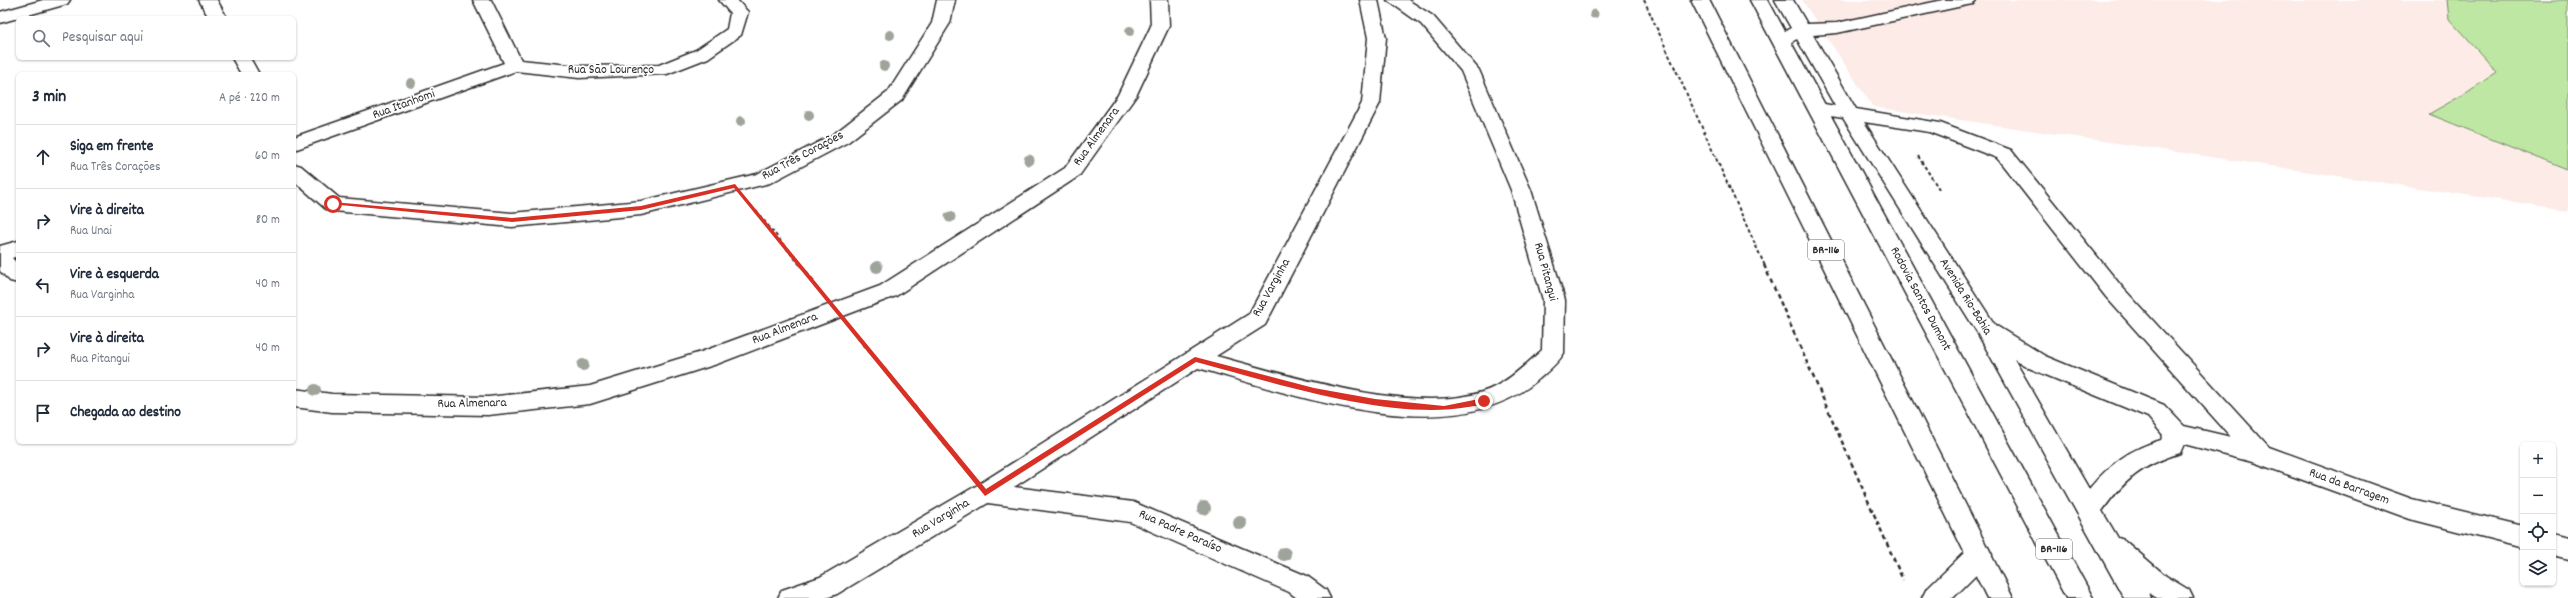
<!DOCTYPE html>
<html lang="pt">
<head>
<meta charset="utf-8">
<style>
  :root { --surface:#fff; --page:#f6f6f7; --text:#1f2937; --muted:#747a83; --line:#e0e1e3 }
  body { margin:0; font-family:Dekko,sans-serif; background:var(--page); color:var(--text) }
  .controls { position:absolute; right:12px; bottom:12px; display:grid; overflow:hidden; border-radius:6px; box-shadow:0 1px 3px #0004 }
  .controls button { width:36px; height:36px; display:grid; place-items:center; padding:0; border:0; border-bottom:1px solid var(--line); background:var(--surface); color:var(--text); font:20px sans-serif }
  .stop { position:absolute; width:12px; height:12px; margin:-9px; border:3px solid #d93025; border-radius:50%; background:#fff }
  .stop.end { background:#d93025; border-color:#fff; box-shadow:0 1px 4px #0008 }
  .list { margin:0; padding:0; list-style:none }
  h2 { display:flex; justify-content:space-between; align-items:center; height:52px; margin:0; padding:0 16px; font-size:17px }
  h2 small { font-size:13px; font-weight:400; color:var(--muted) }
  .list li { display:grid; grid-template-columns:26px 1fr auto; gap:12px; align-items:center; box-sizing:border-box; height:64px; padding:0 16px; border-top:1px solid var(--line) }
  .list b { display:block; font-size:15px; white-space:nowrap }
  .list p { margin:0; font-size:13px; white-space:nowrap; color:var(--muted) }
  .list em { font-size:13px; font-style:normal; color:var(--muted) }
  .icon { flex:none; width:22px; height:22px; fill:none; stroke:currentColor; stroke-width:2; stroke-linecap:round; stroke-linejoin:round }
  .map { position:relative; flex:none; width:2568px; height:598px; overflow:hidden }
  .search { position:absolute; background:var(--surface); box-shadow:0 1px 3px #0004; left:16px; top:16px; width:280px; height:44px; display:flex; align-items:center; gap:10px; box-sizing:border-box; padding:0 14px; border-radius:6px; color:var(--muted); font-size:15px }
  .panel { position:absolute; background:var(--surface); box-shadow:0 1px 3px #0004; left:16px; top:72px; width:280px; height:372px; border-radius:6px }
  .map>svg:first-child { display:block }
  .built { fill:#fcebe7 }
  .green { fill:#bee7a3; stroke:#748967 }
  .lines { fill:none; stroke-linecap:round; stroke-linejoin:round }
  .minor-casing { stroke:#2b2b2b; stroke-width:3 }
  .highway-casing { stroke:#2b2b2b; stroke-width:3 }
  .path-far1 { stroke:#2b2b2b; stroke-width:2; stroke-dasharray:3.5 2.5; stroke-linecap:butt }
  .path { stroke:#2b2b2b; stroke-width:2.5; stroke-dasharray:4.5 3.5; stroke-linecap:butt }
  .minor { fill:#fff; fill-rule:evenodd }
  .highway { fill:#fff; fill-rule:evenodd }
  .tree { fill:#9fa49b }
  .route { fill:#d93025 }
  .labels { text-anchor:middle; dominant-baseline:central; stroke-width:3.5; stroke-linejoin:round; paint-order:stroke }
  .shield { fill:#fff; stroke:#6b6b6b; stroke-width:1 }
  .shield-label { font-size:12px; font-weight:bold; fill:#2b2b2b }
  .street-label { font-size:13px; fill:#2b2b2b; stroke:#fff }
</style>
</head>
<body>
<div class="map">
<svg width="2568" height="598" viewBox="0 0 2568 598">
  <rect width="100%" height="100%" fill="#fff"/>
  <filter id="ink" filterUnits="userSpaceOnUse"><feTurbulence type="fractalNoise" baseFrequency=".025" numOctaves="2"/><feDisplacementMap in="SourceGraphic" scale="8" xChannelSelector="R" yChannelSelector="G"/><feConvolveMatrix kernelMatrix="1 2 1 2 8 2 1 2 1" color-interpolation-filters="sRGB"/></filter>
  <g filter="url(#ink)">
    <path class="built" d="M1802,0h766v210l-695,-103z"/>
    <path class="green" d="M2447,0h121v170l-139,-56 37,-21 31,-21 -48,-53z"/>
    <g class="lines">
      <defs>
        <path id="minor" d="M43,0h27l-3,4 -67,19v-11z
          M199,0h18l10,18h-18z
          M473,0h18l30,60 58,6 80,-1 37,-15 31,-21 3,-16 -11,-13h18l11,12 -7,23 -33,23 -41,16 -88,4 -63,-7 -222,79v-13l210,-74z
          M937,0h18l-5,23 -48,77 -54,42 -78,41 -129,32 -129,12 -179,-16 -7,-2 -32,-28v-17l7,2 38,32 173,15 129,-12 116,-27 77,-40 54,-42 44,-69z
          M1150,0h18l1,26 -33,70 -57,80 -183,120 -179,68 -127,40 -102,11 -156,-3 -38,-5v-18l38,5 156,3 102,-11 111,-34 179,-66 185,-118 53,-73 33,-69z
          M1360,0h18l8,38 -6,65 -115,222 -49,31c71,19 196,59 266,36 23,-7 42,-26 60,-42l1,-50 -32,-110 -50,-119 -40,-47 -34,-24h21l25,16 46,54 52,120 34,110 -1,53c-6,10 -16,18 -25,26 -86,75 -244,16 -341,-11l-184,119 119,15 174,74 19,14 4,8h-33l-8,-6 -159,-70 -142,-19 -151,91 -11,4h-48l4,-8 38,-13 156,-91 273,-172 113,-211 6,-65z
          M1775,0h18l14,24 30,-1 106,-23h33l-3,4 -6,1 -130,28 -24,2 43,74 84,14 71,27 111,137 147,160 143,52 111,27v22l-113,-29 -154,-56 -72,-19 -4,9c-38,12 -55,26 -78,58l16,27 6,2 42,36 23,14 4,8h-36l-8,-5 2,5h-27l-147,-266 -134,-214 -31,-5 -2,-4 2,-4 7,-2 16,3 -38,-67 -15,8 -6,-1 -3,-4 8,-9 10,-5zM1864,122l65,10 68,26 109,139 125,140 -47,-11 -20,-21 -119,-49 -50,-31zM2014,359l15,9 119,49 15,18 -2,5c-31,9 -51,24 -72,49z
          M232,58h18l9,16h-18z
          M18,241v15l-6,2 6,6v19l-8,-2 -10,-10v-25z
          M2553,533l15,4v22l-15,-4z
          M1979,544l9,3 4,8 -4,8 -35,35h-31l4,-8 44,-43z"/>
        <path id="highway" d="M1691,0h18l304,598h-26z
          M1750,0h18l325,598h-27z"/>
      </defs>
      <use href="#minor" class="minor-casing"/>
      <use href="#highway" class="highway-casing"/>
      <path class="path-far1" d="M1644,0l121,266
        M1918,156l21,33
        M756,211l45,55"/>
      <path class="path" d="M801,265l14,18
        M1764,265l139,315
        M858,337l104,128"/>
      <use href="#minor" class="minor"/>
      <use href="#highway" class="highway"/>
    </g>
    <g class="tree">
      <circle cx="1594" cy="14" r="4.5"/>
      <circle cx="1130" cy="31" r="5"/>
      <circle cx="890" cy="35" r="5"/>
      <circle cx="884" cy="66" r="5"/>
      <circle cx="411" cy="83" r="5"/>
      <circle cx="809" cy="115" r="5"/>
      <circle cx="741" cy="121" r="5"/>
      <circle cx="1029" cy="160" r="5.5"/>
      <circle cx="950" cy="217" r="5.5"/>
      <circle cx="877" cy="267" r="6"/>
      <circle cx="583" cy="365" r="6"/>
      <circle cx="315" cy="390" r="6"/>
      <circle cx="1204" cy="508" r="7"/>
      <circle cx="1240" cy="523" r="7"/>
      <circle cx="1284" cy="554" r="7"/>
    </g>
  </g>
  <path class="route" d="M735,184l251,305 209,-132 119,31 61,11 69,7 40,-8 3,3c-4,5 -13,5 -19,6 -77,14 -196,-25 -272,-45l-211,134 -251,-308 -93,22 -129,12 -182,-18 3,-2 179,16 129,-12z"/>
  <g class="labels">
    <g class="shield">
      <rect x="1808" y="240" width="36" height="20" rx="3"/>
      <rect x="2036" y="539" width="36" height="20" rx="3"/>
    </g>
    <g class="shield-label">
      <text x="1826" y="250">BR-116</text>
      <text x="2054" y="549">BR-116</text>
    </g>
    <g class="street-label">
      <text x="611" y="70">Rua São Lourenço</text>
      <text transform="translate(404 105) rotate(-20)">Rua Itanhomi</text>
      <text transform="translate(1097 137) rotate(-54)">Rua Almenara</text>
      <text transform="translate(803 156) rotate(-28)">Rua Três Corações</text>
      <text transform="translate(1545 272) rotate(75)">Rua Pitangui</text>
      <text transform="translate(1272 288) rotate(-61)">Rua Varginha</text>
      <text transform="translate(1965 297) rotate(58)">Avenida Rio-Bahia</text>
      <text transform="translate(1920 299) rotate(62)">Rodovia Santos Dumont</text>
      <text transform="translate(785 329) rotate(-21)">Rua Almenara</text>
      <text transform="translate(472 404) rotate(-1)">Rua Almenara</text>
      <text transform="translate(2349 487) rotate(20)">Rua da Barragem</text>
      <text transform="translate(941 519) rotate(-31)">Rua Varginha</text>
      <text transform="translate(1180 532) rotate(24)">Rua Padre Paraíso</text>
    </g>
  </g>
</svg>
<div class="controls">
<button>+</button>
<button>−</button>
<button><svg class="icon" aria-label="locate" viewBox="0 0 24 24"><circle cx="12" cy="12" r="6"/><path d="M12 2v4M12 18v4M2 12h4M18 12h4"/></svg></button>
<button><svg class="icon" aria-label="layers" viewBox="0 0 24 24"><path d="M12 4l9 5-9 5-9-5zM3 14l9 5 9-5"/></svg></button>
</div>
<div class="stop" style="left:333px;top:204px"></div>
<div class="stop end" style="left:1484px;top:401px"></div>
<div class="search"><svg class="icon" aria-label="search" viewBox="0 0 24 24"><circle cx="10" cy="10" r="6"/><path d="M15 15l6 6"/></svg>Pesquisar aqui</div>
<section class="panel">
<h2>3 min<small>A pé · 220 m</small></h2>
<ul class="list">
<li><svg class="icon" aria-label="ahead" viewBox="0 0 24 24"><path d="M12 20V5M6 11l6-6 6 6"/></svg><div><b>Siga em frente</b><p>Rua Três Corações</p></div><em>60 m</em></li>
<li><svg class="icon" aria-label="right" viewBox="0 0 24 24"><path d="M7 20v-9h11M14 6l5 5-5 5"/></svg><div><b>Vire à direita</b><p>Rua Unai</p></div><em>80 m</em></li>
<li><svg class="icon" aria-label="left" viewBox="0 0 24 24"><path d="M17 20v-9H6M10 6l-5 5 5 5"/></svg><div><b>Vire à esquerda</b><p>Rua Varginha</p></div><em>40 m</em></li>
<li><svg class="icon" aria-label="right" viewBox="0 0 24 24"><path d="M7 20v-9h11M14 6l5 5-5 5"/></svg><div><b>Vire à direita</b><p>Rua Pitangui</p></div><em>40 m</em></li>
<li><svg class="icon" aria-label="arrive" viewBox="0 0 24 24"><path d="M6 21V4h12l-3 4 3 4H6"/></svg><div><b>Chegada ao destino</b></div></li>
</ul>
</section>
</div>
</body>
</html>
